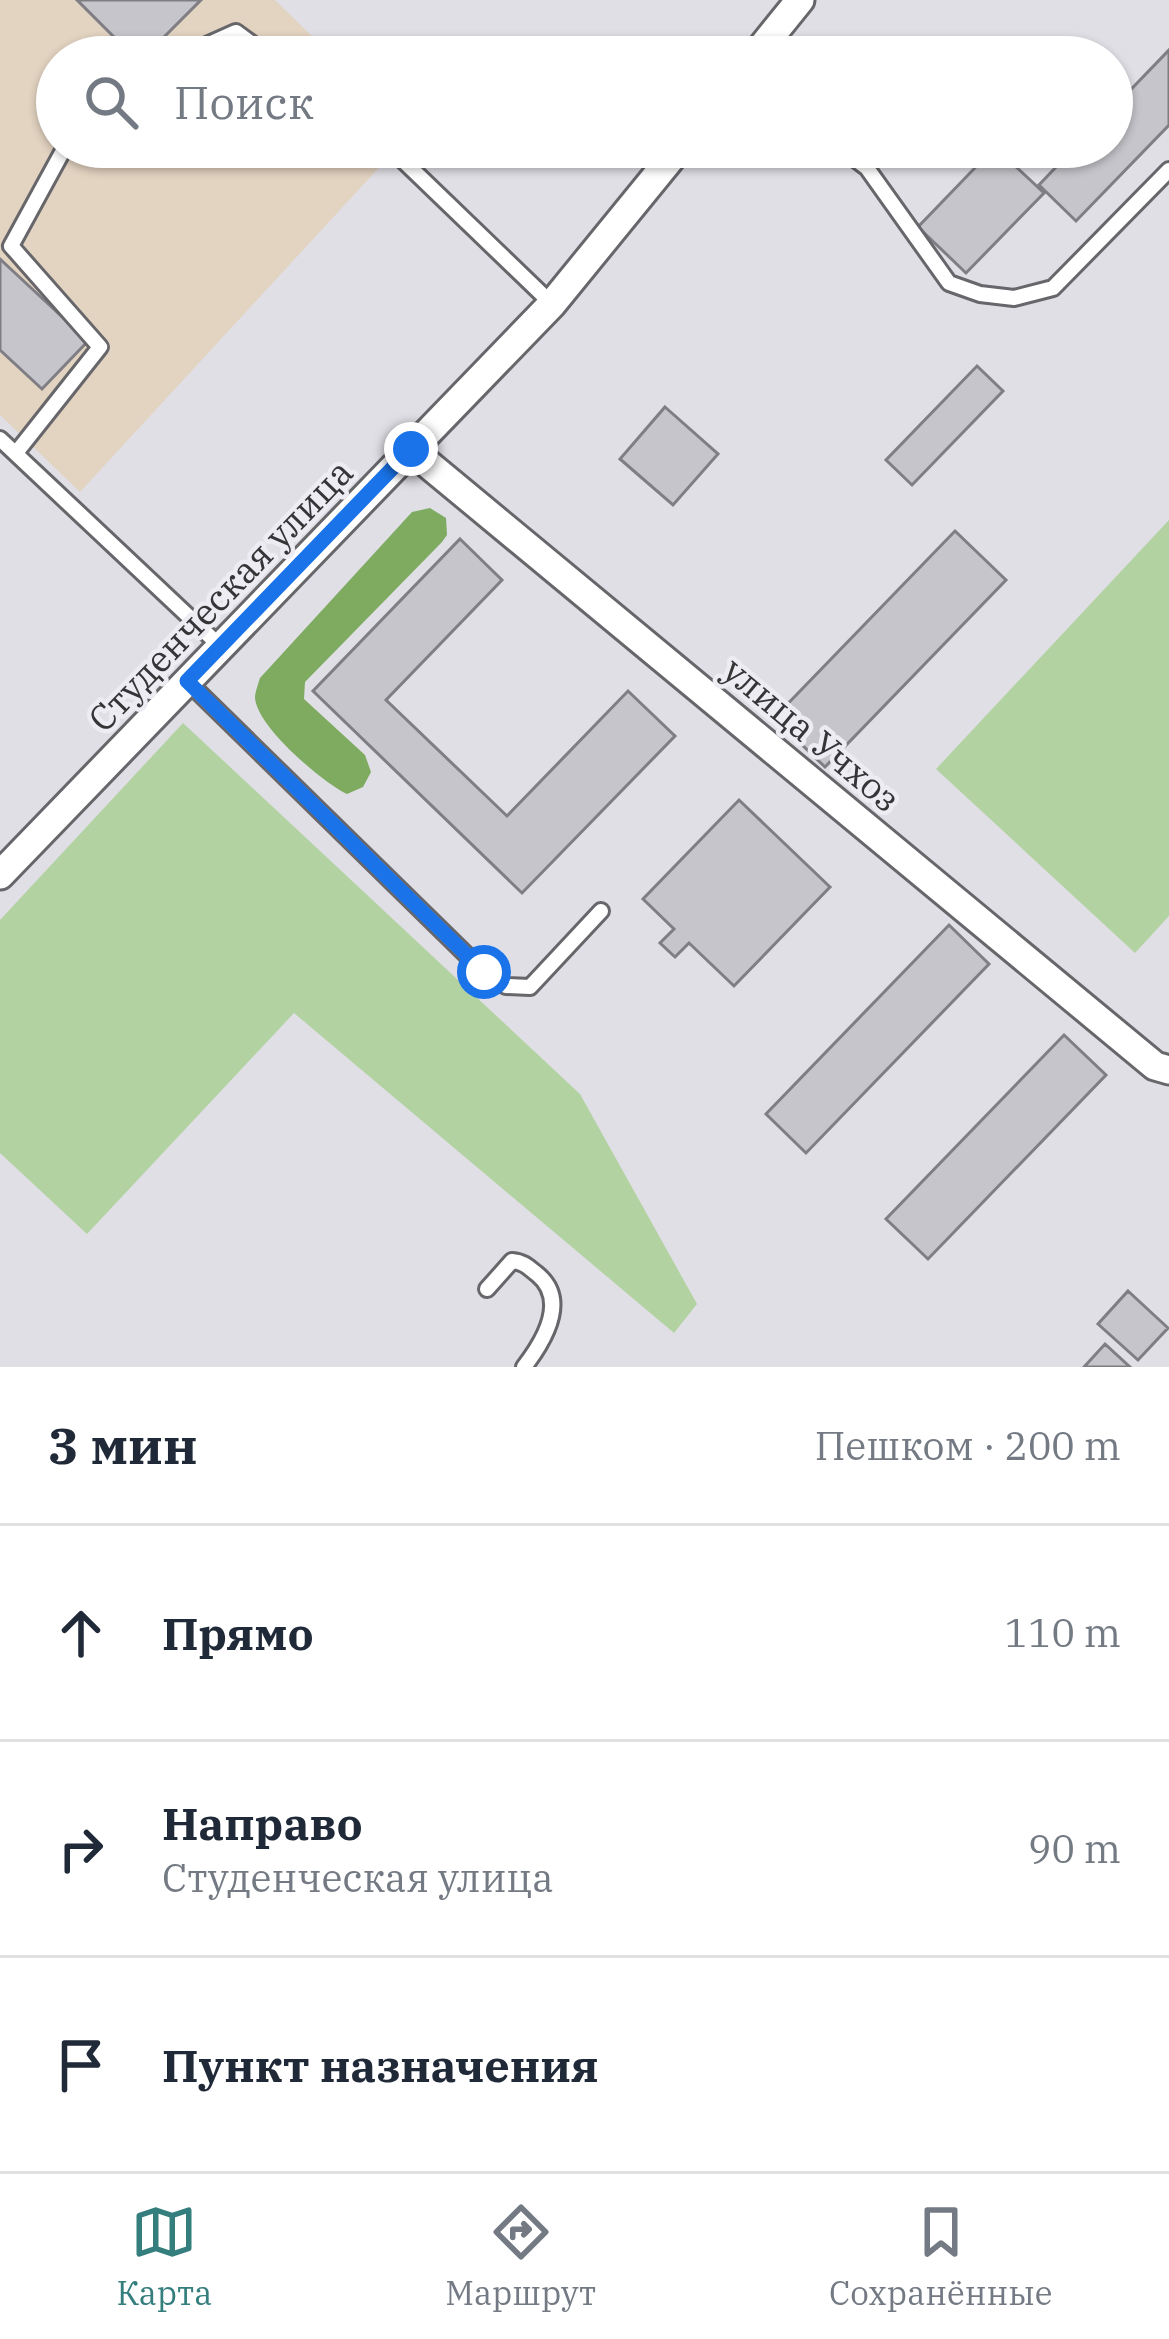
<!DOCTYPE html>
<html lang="ru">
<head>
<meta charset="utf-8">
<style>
  :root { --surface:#fff; --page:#f2f2f3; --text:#1f2937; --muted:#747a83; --line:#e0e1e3; --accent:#357e7e }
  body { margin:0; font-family:"IBM Plex Serif",serif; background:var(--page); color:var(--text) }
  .stop { position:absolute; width:36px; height:36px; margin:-27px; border:9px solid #1a73e8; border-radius:50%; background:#fff }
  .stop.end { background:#1a73e8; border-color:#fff; box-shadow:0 3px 12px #0008 }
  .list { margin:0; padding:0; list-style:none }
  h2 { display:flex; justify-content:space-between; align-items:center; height:156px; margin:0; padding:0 48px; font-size:51px }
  h2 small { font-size:39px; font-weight:400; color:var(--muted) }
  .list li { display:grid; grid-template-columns:78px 1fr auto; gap:36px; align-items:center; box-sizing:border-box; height:216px; padding:0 48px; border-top:3px solid var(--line) }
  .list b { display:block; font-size:45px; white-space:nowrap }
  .list p { margin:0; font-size:39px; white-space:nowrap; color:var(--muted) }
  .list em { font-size:39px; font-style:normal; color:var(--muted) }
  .icon { flex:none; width:66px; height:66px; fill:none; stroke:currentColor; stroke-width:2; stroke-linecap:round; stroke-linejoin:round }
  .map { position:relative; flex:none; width:1169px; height:1367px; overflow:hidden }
  .search { position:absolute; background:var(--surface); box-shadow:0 3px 9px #0004; left:36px; right:36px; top:36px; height:132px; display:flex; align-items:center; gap:30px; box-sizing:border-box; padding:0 42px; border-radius:66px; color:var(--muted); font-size:45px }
  .sheet { height:804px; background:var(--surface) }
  nav { display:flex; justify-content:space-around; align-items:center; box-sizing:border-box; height:168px; border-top:3px solid var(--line); background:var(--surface); font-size:33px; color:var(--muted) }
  nav a { display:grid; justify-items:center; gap:6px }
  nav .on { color:var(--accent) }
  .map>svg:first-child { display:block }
  .industrial { fill:#e3d3c1 }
  .green { fill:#b3d2a1 }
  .forest { fill:#7fab61 }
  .building { fill:#c6c5cb; stroke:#7e7e84; stroke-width:3 }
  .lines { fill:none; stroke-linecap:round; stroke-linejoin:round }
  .lane-casing { stroke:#66666b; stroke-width:20 }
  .street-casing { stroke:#66666b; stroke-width:33 }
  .lane { stroke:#fff; stroke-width:14 }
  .street { stroke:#fff; stroke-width:27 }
  .route { stroke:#1a73e8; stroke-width:15 }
  .labels { text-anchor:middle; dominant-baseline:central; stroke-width:9; stroke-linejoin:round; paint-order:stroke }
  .street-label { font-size:36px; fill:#353537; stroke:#edecf3 }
</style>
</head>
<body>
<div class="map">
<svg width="1169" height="1367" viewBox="0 0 1169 1367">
  <rect width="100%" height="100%" fill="#dfdfe5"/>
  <path class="industrial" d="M0,0h275l58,57h-276v90h341l-318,345 -80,-77z"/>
  <path class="green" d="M1169,520v396l-34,37 -199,-184z
    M183,723l397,371 117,210 -23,29 -380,-320 -207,221 -87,-81v-233z"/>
  <path class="forest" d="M430,508l16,10 1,17 -5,7 -137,140 -1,17 61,56 6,17 -8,15 -16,7c-24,-11 -92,-69 -92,-97 0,-4 4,-16 5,-19l152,-166z"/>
  <path class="building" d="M77,0h124l-57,57h-10z
    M1169,50v75l-93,96 -37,-36 36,-38h37v-38z
    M995,147l49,46 -78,80 -48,-46z
    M0,259l88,82 -46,48 -42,-39z
    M977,366l26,25 -91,94 -26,-25z
    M665,407l53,47 -45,51 -53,-46z
    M955,531l51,49 -181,187 -51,-49z
    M460,539l42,41 -116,120 121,116 121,-125 47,45 -153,157 -209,-202z
    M739,800l91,87 -96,99 -45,-43 -14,14 -15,-14 14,-14 -31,-30z
    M949,925l40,39 -183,189 -40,-39z
    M1064,1035l42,40 -178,184 -42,-40z
    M1128,1291l40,37 -30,32 -40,-36z
    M1105,1344l25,23h-46z"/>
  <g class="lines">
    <defs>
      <path id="lane" d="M180,57l56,-25 34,25
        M389,147l163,157
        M839,147l28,21 82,115 31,11 34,4 39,-10 116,-118
        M0,439l220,207
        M16,453l84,-106 -89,-101 54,-99
        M187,681l297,291 22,14 24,1 71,-76
        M487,1289l25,-28c12,1 16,6 25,13 32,26 7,67 -13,93"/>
      <path id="street" d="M754,57l46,-57
        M411,450l744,616 14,4
        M0,875l552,-571 128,-157"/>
    </defs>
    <use href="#lane" class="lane-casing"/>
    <use href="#street" class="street-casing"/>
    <use href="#lane" class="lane"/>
    <use href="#street" class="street"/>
  </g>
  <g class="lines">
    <path class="route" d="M411,449l-224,232 297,291"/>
  </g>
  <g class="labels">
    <g class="street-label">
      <text transform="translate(220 595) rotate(-46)">Студенческая улица</text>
      <text transform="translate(812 734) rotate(40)">улица Учхоз</text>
    </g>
  </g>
</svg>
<div class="stop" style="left:484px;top:972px"></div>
<div class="stop end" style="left:411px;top:449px"></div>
<div class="search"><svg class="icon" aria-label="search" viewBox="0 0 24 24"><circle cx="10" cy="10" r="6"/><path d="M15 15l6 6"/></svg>Поиск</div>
</div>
<section class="sheet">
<h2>3 мин<small>Пешком · 200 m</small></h2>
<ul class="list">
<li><svg class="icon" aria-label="ahead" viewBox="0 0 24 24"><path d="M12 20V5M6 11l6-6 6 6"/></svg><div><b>Прямо</b></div><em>110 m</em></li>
<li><svg class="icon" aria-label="right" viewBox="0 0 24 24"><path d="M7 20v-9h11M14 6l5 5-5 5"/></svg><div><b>Направо</b><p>Студенческая улица</p></div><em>90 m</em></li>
<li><svg class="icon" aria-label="arrive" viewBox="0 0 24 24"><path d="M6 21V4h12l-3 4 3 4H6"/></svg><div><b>Пункт назначения</b></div></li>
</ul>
</section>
<nav>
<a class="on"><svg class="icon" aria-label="map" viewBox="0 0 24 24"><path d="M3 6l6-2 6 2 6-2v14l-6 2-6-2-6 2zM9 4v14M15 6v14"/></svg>Карта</a>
<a><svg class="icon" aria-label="directions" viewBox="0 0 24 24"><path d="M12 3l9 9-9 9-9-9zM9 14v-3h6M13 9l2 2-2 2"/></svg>Маршрут</a>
<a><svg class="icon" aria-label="saved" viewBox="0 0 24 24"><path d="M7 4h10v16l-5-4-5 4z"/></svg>Сохранённые</a>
</nav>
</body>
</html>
